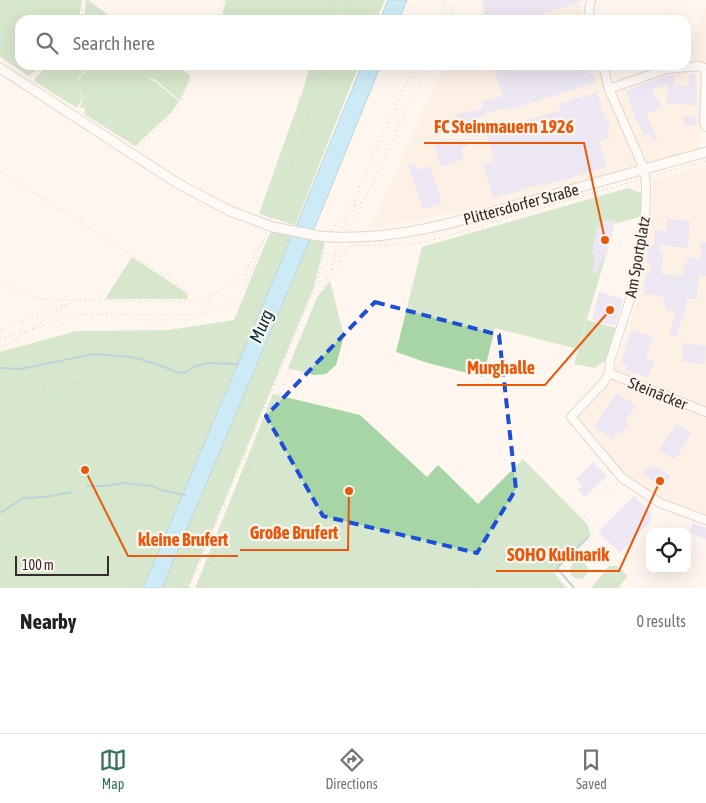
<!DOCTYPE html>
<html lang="en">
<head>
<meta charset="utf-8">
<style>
  :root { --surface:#fff; --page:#f6f6f6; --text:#202124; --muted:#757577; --line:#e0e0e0; --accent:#36735e }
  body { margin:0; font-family:"Asap Condensed",sans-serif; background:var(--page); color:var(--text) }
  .controls { position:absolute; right:15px; bottom:15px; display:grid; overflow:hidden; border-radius:10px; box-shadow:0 5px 20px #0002 }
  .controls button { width:45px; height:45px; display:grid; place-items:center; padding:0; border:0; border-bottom:1px solid var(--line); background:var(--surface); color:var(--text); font:25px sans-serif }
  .scale { position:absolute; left:15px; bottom:12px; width:94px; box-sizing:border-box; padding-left:5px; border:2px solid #332e2b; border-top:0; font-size:14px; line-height:18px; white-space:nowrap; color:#332e2b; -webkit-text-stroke:4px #fff6ef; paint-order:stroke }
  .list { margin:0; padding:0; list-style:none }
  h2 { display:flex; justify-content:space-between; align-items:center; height:65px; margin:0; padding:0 20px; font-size:21px }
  h2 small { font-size:16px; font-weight:400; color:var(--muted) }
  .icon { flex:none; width:28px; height:28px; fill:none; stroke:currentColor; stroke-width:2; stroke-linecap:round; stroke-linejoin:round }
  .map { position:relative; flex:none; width:706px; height:588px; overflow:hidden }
  .search { position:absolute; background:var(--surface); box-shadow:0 5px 20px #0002; left:15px; right:15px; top:15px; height:55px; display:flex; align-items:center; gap:12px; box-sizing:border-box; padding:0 18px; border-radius:15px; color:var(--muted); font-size:19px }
  .sheet { height:145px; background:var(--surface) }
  nav { display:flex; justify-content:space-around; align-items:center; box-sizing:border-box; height:70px; border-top:1px solid var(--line); background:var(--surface); font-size:14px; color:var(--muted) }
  nav a { display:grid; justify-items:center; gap:2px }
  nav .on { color:var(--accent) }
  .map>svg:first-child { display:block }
  .built { fill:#fae8da }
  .green { fill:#a7d5a5 }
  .water { fill:#90defe; stroke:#74a9bf }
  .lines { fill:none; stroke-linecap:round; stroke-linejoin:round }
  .stream { stroke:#74a9bf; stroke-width:2 }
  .building { fill:#d6d5f6 }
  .minor-casing { stroke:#bcb2aa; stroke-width:10 }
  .major-casing { stroke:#bcb2aa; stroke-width:11 }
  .path { stroke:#99928d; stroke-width:1; stroke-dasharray:1 4; stroke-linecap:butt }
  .minor { stroke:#fff; stroke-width:8 }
  .major { stroke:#fff; stroke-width:9 }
  .major-bridge-casing { stroke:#bcb2aa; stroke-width:11; stroke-linecap:butt }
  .major-bridge { stroke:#fff; stroke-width:9 }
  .marked { fill:none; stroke:#1d4ed8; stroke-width:4; stroke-dasharray:10 6; stroke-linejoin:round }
  .labels { text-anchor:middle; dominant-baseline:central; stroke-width:4.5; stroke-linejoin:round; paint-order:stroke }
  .street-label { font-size:16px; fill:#332e2b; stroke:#fff6ef }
  .water-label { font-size:18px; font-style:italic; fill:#003040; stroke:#fff6ef }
  .leader { fill:none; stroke:#e8590c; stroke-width:2 }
  .callout-dot { fill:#e8590c; stroke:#fff6ef; stroke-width:2 }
  .callout-label { font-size:18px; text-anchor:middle; font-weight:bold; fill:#e8590c; stroke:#fff6ef; stroke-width:4.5; stroke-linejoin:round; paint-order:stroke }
</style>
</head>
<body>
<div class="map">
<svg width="706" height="588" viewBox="0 0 706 588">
  <rect width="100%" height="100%" fill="#fff6ef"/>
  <path class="built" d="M481,0h103l-4,3 5,17h-103z
    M704,9h2v119l-6,1 -1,20 -183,51 -145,29 73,-164h154l9,30 57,-22 19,-1z
    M706,165v350l-43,-15 -38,-25 -47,-57 33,-36 26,-79 13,-82 3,-40z"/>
  <path class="green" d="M0,0h82l-3,20h-59v45h21l-12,11 -29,-19z
    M86,0h2l27,20h-31z
    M226,0h159l-9,20h-155z
    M48,65h43l-12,12 -2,7 3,-7 13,-12h83l15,11 -11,24 -26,-21h-6l6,2 25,20 -8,12 -36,33 -51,-32 2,-10 -2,4 -4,-1 3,-8 -5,-15 4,15 -5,9 -43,-27 3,-5z
    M310,65h49l-64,160 -36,-11 46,-130z
    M628,188l15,6v22l-29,8c-10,42 -24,83 -36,125l-83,-21 -12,49 -55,-14 -32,-11 26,-105z
    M271,230l21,6 -149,352h-143v-236l76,-21 93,-1 65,-10z
    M310,239l15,2 -11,46 -126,301h-26z
    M132,257l55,36 1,4 -1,2h-82z
    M330,281l14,55 -8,29 -10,9 -12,1 -26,-7 29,-71z
    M587,320l29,8 -10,32 -11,8 -21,-4z
    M273,394l87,21 67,62 11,-12 40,39 45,-45 65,66 3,11 -37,37 12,15h-371z
    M570 570a9 9 0 1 1 18 0a9 9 0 1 1-18 0Z
    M609,566h8l11,10 -10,12h-27z"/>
  <path class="water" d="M388,0h19l-8,20h-19z
    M362,65h19l-71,174 -148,349h-19l149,-352z"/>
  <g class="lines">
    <path class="stream" d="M0,368l21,1 72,-15 39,3 24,7 23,9 7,-1 8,-5 12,-4 32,1
      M87,486h19l19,-3 28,3 8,4 24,5
      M0,513l23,-15 22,-1 27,-5
      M574,588l-17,-20 30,-30"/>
  </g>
  <path class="building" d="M483,0h98v1l-39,13 2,6h-59z
    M493,65h94l3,8 4,1 2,6 -1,3 -87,27 -1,-2 -22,5 1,2 -14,4 4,14 -6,2 -3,-10 -12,4 -3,-9 5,-1 -1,-4 10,-4 1,2 16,-5 -1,-6 21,-6z
    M689,74h7l1,31 -30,-1 1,-20 -16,5 3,10 3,-1 4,10 -16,6 12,26 -4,2 -5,-9 -4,3 -10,-18 -9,-27 41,-15 7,-1v10l15,1z
    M597,92l8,28 3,-1 3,8 -4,1 3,10 -11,3 8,26 -65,19 -1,-2 -48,14 -10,-34 11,-3 -8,-29 75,-22 -2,-6z
    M695,116l1,9 -11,1v-4h-2l-1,-5z
    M449,139l2,5 15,-5 2,7 -7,2 3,11 -23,8 -7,-23z
    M415,163l3,7 12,-4 12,37 -19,6 -15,-44z
    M667,219l23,2 -2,27 -28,-3 -1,7 4,1 -2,21 21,2 3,-13h2l1,-6 12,2 1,-17h5v34l-7,-1 -2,24 -10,-1 -2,13 -9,26 -7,-2 7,-24 -10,-1 1,-5h-4l1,-9 -20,-2 2,-21h5l1,-10 -5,-1 2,-17 5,1 1,-16 12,1z
    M604,220l11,1 -9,36h-3l-1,6h-2l-2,10 -6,-1 3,-15 -3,-5 5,-27 5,2z
    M599,292l24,7 -8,27 -23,-6z
    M631,330l22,7 -7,22 8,2 -6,17 -23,-8 2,-5 -6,-2z
    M684,343l22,3 -1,18 -23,-2z
    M616,393l20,12 -11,17 4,2 -7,10 -4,-2 -5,8 -19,-13z
    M676,423l16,10 -17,27 -16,-10z
    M593,462l14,14 -22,21 -7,-7 4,-4 -6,-7z
    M651,466l2,2 1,-2 16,10 -7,11 -21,-13 4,-5 2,1z
    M634,496l18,18 -2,2 3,3 -33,34 -22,-21z
    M693,523l13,5v11l-17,-6z"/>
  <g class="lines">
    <defs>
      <path id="minor" d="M591,0l-2,10 2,10
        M603,65l6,24 35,80 2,17 -1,35 -14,75 -21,65 -1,12 -5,9 -33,35 51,61 38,25 46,17
        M609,89l57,-20 33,-3 5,2 2,5 -2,49 2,5
        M609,373l97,39"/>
      <path id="major" d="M0,68l177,115 53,28 43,16
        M332,237c70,3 136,-18 202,-37 57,-16 115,-32 172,-48"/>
    </defs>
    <use href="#minor" class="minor-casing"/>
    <use href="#major" class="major-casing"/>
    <path class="path" d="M81,20l3,-20
      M218,20l6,-20
      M326,20l8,-20
      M345,20l7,-20
      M436,20l9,-20
      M449,20l8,-20
      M31,78l14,-13
      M137,147l34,-30 9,-15 18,-37
      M0,171l190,121 6,7
      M651,176l55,-15
      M355,205l8,-2
      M271,219l57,-154
      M342,228l11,-18 8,-28 54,-117
      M332,230l23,-31
      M348,230l15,-27 65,-138
      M331,270l6,-25
      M245,274l2,8
      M0,282l30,14 12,3 39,1
      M317,283l8,-38
      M32,329l33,-24
      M0,330l49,-20 33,-10 107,1 19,-4 30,-17 7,-7 20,-36
      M0,339l72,-23 13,-2 103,1c20,-2 44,-10 57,-26l22,-57
      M0,349l26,-17
      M0,397l13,-7 62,-7 22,2 25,5 51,20
      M0,459l143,60
      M189,588l126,-300 14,-14
      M200,588l130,-316 7,-7 6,-14 5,-4 6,-2 28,1 44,-4 212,-62
      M479,588l2,-6 18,-21v-14l19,-9 37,35
      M568,588l-12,-14 38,-37 -2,-11 -8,-10 34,-33"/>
    <use href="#minor" class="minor"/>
    <use href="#major" class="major"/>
    <defs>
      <path id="major-bridge" d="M273,227l46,9 13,1"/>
    </defs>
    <use href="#major-bridge" class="major-bridge-casing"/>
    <use href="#major-bridge" class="major-bridge"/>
  </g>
  <path d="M0 0H706V588H0ZM375,302l124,33 17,154 -39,64 -154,-37 -57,-100z" fill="#fff6ef" fill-opacity=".55" fill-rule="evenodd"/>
  <path class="marked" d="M375,302l124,33 17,154 -39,64 -154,-37 -57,-100z"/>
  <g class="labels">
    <g class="street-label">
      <text transform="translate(521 204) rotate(-15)">Plittersdorfer Straße</text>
      <text transform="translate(637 257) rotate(-80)">Am Sportplatz</text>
      <text transform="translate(658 393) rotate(22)">Steinäcker</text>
    </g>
    <g class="water-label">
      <text transform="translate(261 326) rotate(-67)">Murg</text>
    </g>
  </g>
  <path class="leader" d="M605 240L584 143H424M610 310L545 385H457M349 491L348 550H240M85 470L128 556H238M660 481L619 571H496"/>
  <g class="callout-dot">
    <circle cx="605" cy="240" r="5"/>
    <circle cx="610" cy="310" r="5"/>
    <circle cx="349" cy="491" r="5"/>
    <circle cx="85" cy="470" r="5"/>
    <circle cx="660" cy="481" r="5"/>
  </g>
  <g class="callout-label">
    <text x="504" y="133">FC Steinmauern 1926</text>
    <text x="501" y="374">Murghalle</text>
    <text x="294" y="539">Große Brufert</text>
    <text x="183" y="546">kleine Brufert</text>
    <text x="558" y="561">SOHO Kulinarik</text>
  </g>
</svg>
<div class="controls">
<button><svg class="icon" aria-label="locate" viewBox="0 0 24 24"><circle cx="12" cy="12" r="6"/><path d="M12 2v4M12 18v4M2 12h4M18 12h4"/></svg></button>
</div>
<div class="scale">100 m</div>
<div class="search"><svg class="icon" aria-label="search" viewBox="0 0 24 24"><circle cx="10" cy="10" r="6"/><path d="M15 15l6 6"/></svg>Search here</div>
</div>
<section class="sheet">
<h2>Nearby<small>0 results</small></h2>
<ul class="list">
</ul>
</section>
<nav>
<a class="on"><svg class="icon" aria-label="map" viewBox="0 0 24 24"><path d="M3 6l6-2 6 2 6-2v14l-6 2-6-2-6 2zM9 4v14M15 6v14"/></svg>Map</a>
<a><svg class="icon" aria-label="directions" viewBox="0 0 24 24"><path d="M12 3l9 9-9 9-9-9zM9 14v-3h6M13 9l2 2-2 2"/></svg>Directions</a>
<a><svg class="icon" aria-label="saved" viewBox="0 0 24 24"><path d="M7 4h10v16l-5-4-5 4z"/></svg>Saved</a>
</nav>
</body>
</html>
